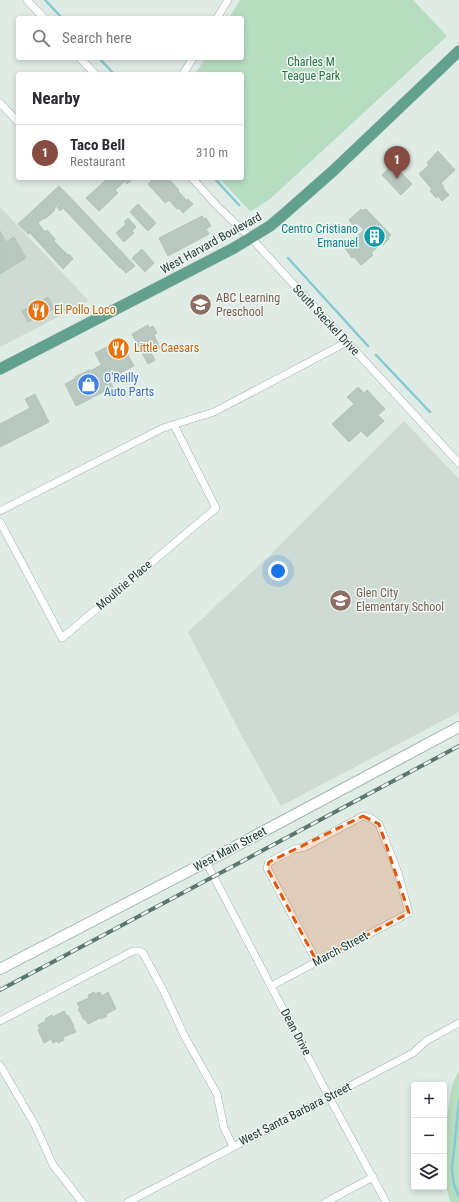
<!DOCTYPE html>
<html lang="en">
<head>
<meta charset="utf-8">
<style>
  :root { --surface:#fff; --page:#f7f7f7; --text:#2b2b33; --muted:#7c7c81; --line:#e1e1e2; --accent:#864c41 }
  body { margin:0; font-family:"Roboto Condensed",sans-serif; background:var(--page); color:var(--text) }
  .controls { position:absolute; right:12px; bottom:12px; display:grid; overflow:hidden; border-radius:4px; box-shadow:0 2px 6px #0003 }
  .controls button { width:36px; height:36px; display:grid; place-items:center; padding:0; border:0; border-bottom:1px solid var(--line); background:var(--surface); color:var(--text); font:20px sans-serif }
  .you { position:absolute; left:278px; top:571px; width:14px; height:14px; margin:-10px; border:3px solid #fff; border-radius:50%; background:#1a73e8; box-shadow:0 0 0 6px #1a73e833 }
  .badge { display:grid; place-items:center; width:26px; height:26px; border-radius:50%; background:var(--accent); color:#fff; font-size:13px; font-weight:700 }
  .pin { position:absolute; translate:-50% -33px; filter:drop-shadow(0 1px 2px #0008) }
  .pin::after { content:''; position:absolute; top:21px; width:14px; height:12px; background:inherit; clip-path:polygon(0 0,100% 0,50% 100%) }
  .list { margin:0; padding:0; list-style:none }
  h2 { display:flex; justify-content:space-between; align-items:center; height:52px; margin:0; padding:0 16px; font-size:17px }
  h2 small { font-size:13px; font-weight:400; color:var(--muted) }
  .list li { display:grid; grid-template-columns:26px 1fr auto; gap:12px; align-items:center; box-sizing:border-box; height:56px; padding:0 16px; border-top:1px solid var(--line) }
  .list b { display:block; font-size:15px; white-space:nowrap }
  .list p { margin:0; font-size:13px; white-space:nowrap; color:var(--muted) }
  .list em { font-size:13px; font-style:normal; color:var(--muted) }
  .icon { flex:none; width:22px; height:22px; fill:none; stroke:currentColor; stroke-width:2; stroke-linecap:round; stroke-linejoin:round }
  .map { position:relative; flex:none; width:459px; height:1202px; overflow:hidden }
  .search { position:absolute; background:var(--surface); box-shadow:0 2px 6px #0003; left:16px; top:16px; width:228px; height:44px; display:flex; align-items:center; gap:10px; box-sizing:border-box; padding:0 14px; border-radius:4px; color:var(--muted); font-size:15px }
  .panel { position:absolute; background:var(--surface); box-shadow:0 2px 6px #0003; left:16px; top:72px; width:228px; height:108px; border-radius:4px }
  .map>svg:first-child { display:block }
  .built { fill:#cddbd4 }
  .green { fill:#b7ddc0 }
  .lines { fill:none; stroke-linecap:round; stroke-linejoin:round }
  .stream { stroke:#85c9d2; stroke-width:2.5 }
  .building { fill:#b8c8c1; stroke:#b2c4bc }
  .street-casing { stroke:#a2b3ac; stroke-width:8 }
  .secondary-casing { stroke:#9eb7ad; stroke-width:12 }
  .primary-casing { stroke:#c1c8c6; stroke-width:12 }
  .street { stroke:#fff; stroke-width:7 }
  .secondary { stroke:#fff; stroke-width:10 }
  .primary { stroke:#63a18f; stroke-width:11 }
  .rail-casing { stroke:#5a776e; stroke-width:4 }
  .rail { stroke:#f0f7f3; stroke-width:2.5; stroke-dasharray:8; stroke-linecap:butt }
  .marked { fill:#de580e; fill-opacity:0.2; stroke:#de580e; stroke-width:3; stroke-dasharray:8 5; stroke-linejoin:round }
  .labels { text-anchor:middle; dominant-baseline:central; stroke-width:3; stroke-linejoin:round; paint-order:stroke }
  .park-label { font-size:12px; fill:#297343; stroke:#f0f7f3 }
  .culture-label { font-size:12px; fill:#0d838f; stroke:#f0f7f3; text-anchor:end }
  .street-label { font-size:12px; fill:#203b33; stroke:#f0f7f3 }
  .education-label { font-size:12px; fill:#785e54; stroke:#f0f7f3; text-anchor:start }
  .food-label { font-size:12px; fill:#c56008; stroke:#f0f7f3; text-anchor:start }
  .shop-label { font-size:12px; fill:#366cbe; stroke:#f0f7f3; text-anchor:start }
</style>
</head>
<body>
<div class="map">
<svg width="459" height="1202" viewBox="0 0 459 1202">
  <rect width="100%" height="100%" fill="#dfebe5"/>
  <path class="built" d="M0,207l89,94 -89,46z
    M404,421l55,58v233l-178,94 -36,-64 -57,-110 82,-77z"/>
  <path class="green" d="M240,0h173l34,36 -177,163 -17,11 -3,1 -31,-33h23v-104h-47l10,-16h37v-40h-13z
    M459,1070v132h-9l-6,-27v-41l8,-49z"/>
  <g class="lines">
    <path class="stream" d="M45,0l17,18
      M99,58l15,16
      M214,178l25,27
      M288,258l80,88
      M376,355l54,57
      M459,1101l-7,68 2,16 5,12"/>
  </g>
  <path class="building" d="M438,151l17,19 -14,13 3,4 -1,1 6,7 -7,6 -4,-5 -2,2 -6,-7 2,-2 -13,-15 10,-9 -2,-2z
    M393,164l19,20 -11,11 -19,-20z
    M110,178h24l-7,6 -2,-3 -10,9 3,3 -19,18 -13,-13 20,-18 1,1z
    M154,178h14l11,12 -1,1 9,10 1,-2 5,5 -10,9 -4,-5 -2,1 -8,-9 -4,3 -17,-19z
    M59,186l9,9 67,71 -9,7 -6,-6v1l-57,-60 -3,3 -3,-4 3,-3 -1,-1 -5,6 1,1 -10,9 -1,-1 -6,5 7,9 2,-2 8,9 -1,2 14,14 1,-1 4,5 -10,10 -33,-36 -2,1 -10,-10z
    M138,204l18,19 -8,8 -18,-19z
    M361,209l1,2 4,-2 25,26 -3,2 1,2 -6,6 -1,-2 -11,10 2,2 -12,10 -7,-8 -2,1 -7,-10 19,-18 -7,-7 -3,3 -5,-6z
    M202,216l2,3 2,-1 5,8 -5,3 3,5 -41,22 -9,-18z
    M128,218l8,9 -4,4 2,2 -10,9 -8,-9 10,-9 -2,-2z
    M0,231l6,11 8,-5 12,21 -26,16z
    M142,249l12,14 -9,9 -13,-14z
    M48,297l6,12 -26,13 -6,-11z
    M148,325l1,3 4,-2 4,7 -3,2 6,13 -9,5 4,7 -7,4 -16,-30z
    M120,340l14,26 -25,13 -14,-26z
    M101,365l12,22 -37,19 -11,-22 11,-6 -1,-1 14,-7 1,1z
    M358,387l6,6 3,-3 18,19 -7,6 6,6 -17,16 -6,-6 -12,11 -17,-18 22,-20 -7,-7z
    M35,394l14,28 -49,25v-23l30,-16 -5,-9z
    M94,992l1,2 5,-2 2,4 6,-4 8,17 -10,5 1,2 -6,3 -1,-1 -12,6 -3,-5 -1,1 -6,-11 2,-1 -3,-5 12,-5 -1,-3z
    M64,1011l3,5 1,-1 6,11 -1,1 3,5 -13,5 1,3 -6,3 -1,-2 -4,2 -2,-4 -7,4 -6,-13 2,-1 -2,-4 8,-4 -1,-2 7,-4 1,2z"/>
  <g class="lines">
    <defs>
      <path id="street" d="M27,0l17,18
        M217,18l11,-18
        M80,58l15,16
        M183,74l10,-16
        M0,103l18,19
        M192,178l25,28 34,32 208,225
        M0,511l163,-83 51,-16 133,-70
        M0,522l62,116 154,-130 -42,-83
        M206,862l123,235 57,105
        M271,986l138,-73 -11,-40 -19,-49 -8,-6 -8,-2 -58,31 -10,2 -26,13 -2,6 50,94
        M0,1021l133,-70h7l3,2 21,39 21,45 32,57 7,34 9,18
        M0,1065l35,60 18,40 29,37
        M128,1202l285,-149 13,-12 33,-18
        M326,1202l47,-25"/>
      <path id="secondary" d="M0,969l206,-107 253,-135"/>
      <path id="primary" d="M0,369l234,-121 36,-22 13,-11 50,-44 126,-120"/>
    </defs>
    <use href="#street" class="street-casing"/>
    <use href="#secondary" class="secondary-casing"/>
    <use href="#primary" class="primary-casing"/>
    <use href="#street" class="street"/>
    <use href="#secondary" class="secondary"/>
    <use href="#primary" class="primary"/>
    <defs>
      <path id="rail" d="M0,990l459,-244"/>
    </defs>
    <use href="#rail" class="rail-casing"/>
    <use href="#rail" class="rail"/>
  </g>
  <path class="marked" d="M363,816l16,8 30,89 -92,49 -50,-94 2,-6z"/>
  <defs>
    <symbol id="building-disc" viewBox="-11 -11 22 22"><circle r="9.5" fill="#0f9aa8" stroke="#f0f7f3"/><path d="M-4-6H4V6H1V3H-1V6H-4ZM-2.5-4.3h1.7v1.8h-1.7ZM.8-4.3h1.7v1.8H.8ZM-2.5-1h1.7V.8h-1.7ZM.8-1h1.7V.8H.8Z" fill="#fff"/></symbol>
    <symbol id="school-disc" viewBox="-11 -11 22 22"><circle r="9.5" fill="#8d6e63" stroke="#f0f7f3"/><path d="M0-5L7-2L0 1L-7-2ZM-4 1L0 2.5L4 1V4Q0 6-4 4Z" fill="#fff"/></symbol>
    <symbol id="restaurant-disc" viewBox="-11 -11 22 22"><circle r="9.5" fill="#e8710a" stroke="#f0f7f3"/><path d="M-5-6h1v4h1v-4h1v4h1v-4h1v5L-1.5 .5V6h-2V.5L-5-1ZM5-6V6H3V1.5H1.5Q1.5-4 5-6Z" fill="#fff"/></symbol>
    <symbol id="shop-disc" viewBox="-11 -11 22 22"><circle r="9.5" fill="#3f7fe0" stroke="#f0f7f3"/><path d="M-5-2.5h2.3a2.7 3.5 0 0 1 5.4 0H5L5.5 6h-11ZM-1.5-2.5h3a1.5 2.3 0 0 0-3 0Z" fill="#fff"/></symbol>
  </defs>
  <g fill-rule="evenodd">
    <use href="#building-disc" x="362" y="224" width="25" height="25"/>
    <use href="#school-disc" x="188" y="292" width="25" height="25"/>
    <use href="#restaurant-disc" x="26" y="298" width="25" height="25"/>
    <use href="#restaurant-disc" x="106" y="336" width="25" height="25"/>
    <use href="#shop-disc" x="76" y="372" width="25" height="25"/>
    <use href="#school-disc" x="328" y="588" width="25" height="25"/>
  </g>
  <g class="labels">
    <g class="park-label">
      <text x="311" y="62">Charles M<tspan x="311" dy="14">Teague Park</tspan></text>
    </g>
    <g class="culture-label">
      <text x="358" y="229">Centro Cristiano<tspan x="358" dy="14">Emanuel</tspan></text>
    </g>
    <g class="street-label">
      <text transform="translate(211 243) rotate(-29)">West Harvard Boulevard</text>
      <text transform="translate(326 320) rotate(47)">South Steckel Drive</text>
      <text transform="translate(124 585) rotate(-41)">Moultrie Place</text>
      <text transform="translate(230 849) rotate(-28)">West Main Street</text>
      <text transform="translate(340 949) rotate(-28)">March Street</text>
      <text transform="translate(296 1032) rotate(62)">Dean Drive</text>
      <text transform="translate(295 1114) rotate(-27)">West Santa Barbara Street</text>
    </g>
    <g class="education-label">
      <text x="216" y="298">ABC Learning<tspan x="216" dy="14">Preschool</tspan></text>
      <text x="356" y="593">Glen City<tspan x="356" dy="14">Elementary School</tspan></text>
    </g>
    <g class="food-label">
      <text x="54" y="310">El Pollo Loco</text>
      <text x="134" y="348">Little Caesars</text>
    </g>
    <g class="shop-label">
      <text x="104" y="378">O'Reilly<tspan x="104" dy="14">Auto Parts</tspan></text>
    </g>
  </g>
</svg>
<div class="controls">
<button>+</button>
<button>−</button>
<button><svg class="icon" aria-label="layers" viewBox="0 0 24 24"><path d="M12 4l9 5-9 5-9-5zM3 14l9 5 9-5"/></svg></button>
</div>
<div class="you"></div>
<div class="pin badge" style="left:397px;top:179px">1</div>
<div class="search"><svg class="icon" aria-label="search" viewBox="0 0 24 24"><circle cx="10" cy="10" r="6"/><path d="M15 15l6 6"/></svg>Search here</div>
<section class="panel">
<h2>Nearby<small></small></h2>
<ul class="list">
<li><span class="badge">1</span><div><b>Taco Bell</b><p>Restaurant</p></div><em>310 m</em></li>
</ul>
</section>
</div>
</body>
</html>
